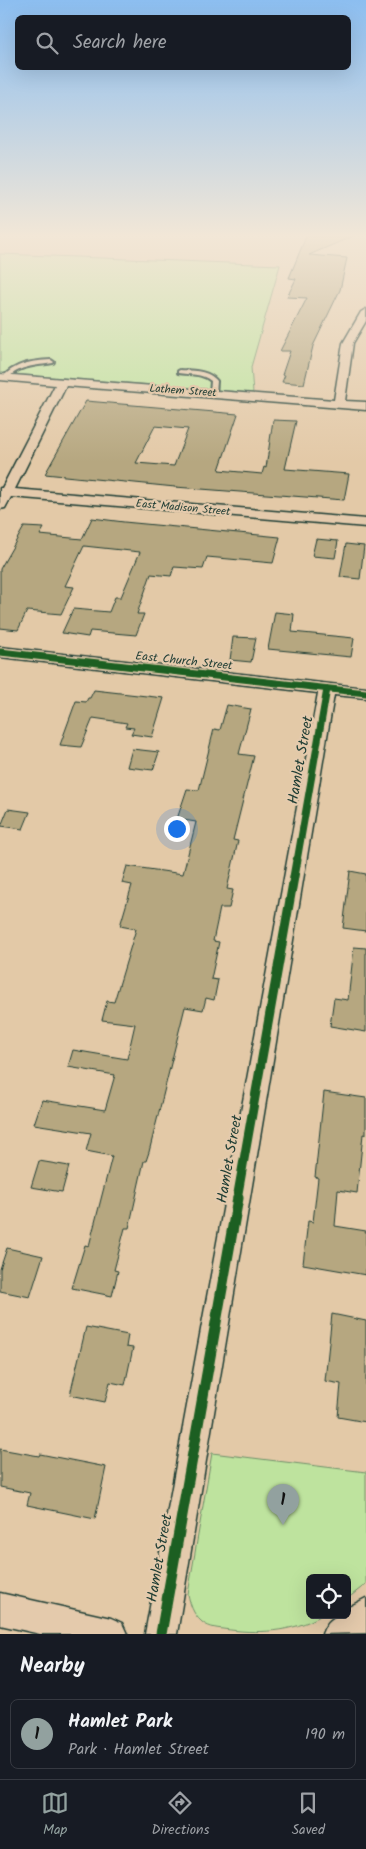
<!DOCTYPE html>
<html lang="en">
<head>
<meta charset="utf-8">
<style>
  :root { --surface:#171b24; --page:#20242c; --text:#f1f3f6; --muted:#9ea1a6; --line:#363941; --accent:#92a19f }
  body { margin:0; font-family:Kalam,sans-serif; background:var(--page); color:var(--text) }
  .controls { position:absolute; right:15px; bottom:15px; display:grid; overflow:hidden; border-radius:8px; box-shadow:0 5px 20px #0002 }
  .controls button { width:45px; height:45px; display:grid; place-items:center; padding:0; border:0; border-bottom:1px solid var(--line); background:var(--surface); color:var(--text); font:25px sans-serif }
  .you { position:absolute; left:176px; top:828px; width:18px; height:18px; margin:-12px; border:4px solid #fff; border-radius:50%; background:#1a73e8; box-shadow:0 0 0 8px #1a73e833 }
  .badge { display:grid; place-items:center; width:32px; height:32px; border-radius:50%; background:var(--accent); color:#111; font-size:16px; font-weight:700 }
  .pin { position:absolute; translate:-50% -41px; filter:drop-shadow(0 1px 2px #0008) }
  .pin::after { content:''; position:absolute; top:26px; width:18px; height:15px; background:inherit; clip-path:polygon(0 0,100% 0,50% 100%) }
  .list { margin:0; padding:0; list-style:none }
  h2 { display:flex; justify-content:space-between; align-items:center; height:65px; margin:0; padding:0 20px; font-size:21px }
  h2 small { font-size:16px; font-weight:400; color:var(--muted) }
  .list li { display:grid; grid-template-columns:32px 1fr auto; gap:15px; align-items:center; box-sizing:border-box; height:70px; margin:0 10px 10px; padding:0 10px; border:1px solid var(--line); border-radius:8px }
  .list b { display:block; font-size:19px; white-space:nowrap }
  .list p { margin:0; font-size:16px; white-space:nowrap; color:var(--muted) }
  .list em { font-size:16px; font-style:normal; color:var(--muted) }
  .icon { flex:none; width:28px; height:28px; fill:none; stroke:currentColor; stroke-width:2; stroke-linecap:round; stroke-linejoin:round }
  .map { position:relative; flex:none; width:366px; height:1634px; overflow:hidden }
  .search { position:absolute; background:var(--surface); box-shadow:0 5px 20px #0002; left:15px; right:15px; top:15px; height:55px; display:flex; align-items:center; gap:12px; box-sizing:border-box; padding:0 18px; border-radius:8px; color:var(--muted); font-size:19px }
  .sheet { height:145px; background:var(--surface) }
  nav { display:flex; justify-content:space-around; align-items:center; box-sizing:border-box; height:70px; border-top:1px solid var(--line); background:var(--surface); font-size:14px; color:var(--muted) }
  nav a { display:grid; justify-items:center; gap:2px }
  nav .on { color:var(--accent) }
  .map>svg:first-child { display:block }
  .green { fill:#bee39e; stroke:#6e9069 }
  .building { fill:#b6a780; stroke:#1f3d34; fill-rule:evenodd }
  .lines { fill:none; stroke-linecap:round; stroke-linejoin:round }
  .service-casing { stroke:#1f3d34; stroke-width:4 }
  .minor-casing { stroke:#1f3d34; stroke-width:3 }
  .service { fill:#e4caac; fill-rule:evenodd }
  .minor { fill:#e4caac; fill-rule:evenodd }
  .cycleway-far2-casing { stroke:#e4caac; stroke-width:10 }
  .cycleway-far1-casing { stroke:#e4caac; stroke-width:12 }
  .cycleway-casing { stroke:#e4caac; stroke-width:14 }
  .cycleway-far2 { stroke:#1b5e20; stroke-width:7 }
  .cycleway-far1 { stroke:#1b5e20; stroke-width:9 }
  .cycleway { stroke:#1b5e20; stroke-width:11 }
  .labels { text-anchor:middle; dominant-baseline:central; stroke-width:4.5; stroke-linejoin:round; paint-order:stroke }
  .far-street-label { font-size:11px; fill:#1f3d34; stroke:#e4caac }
  .street-label { font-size:12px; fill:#1f3d34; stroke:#e4caac }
  .near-street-label { font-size:15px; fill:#1f3d34; stroke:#e4caac }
</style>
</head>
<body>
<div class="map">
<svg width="366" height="1634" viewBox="0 0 366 1634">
  <rect width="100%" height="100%" fill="#e3c9a7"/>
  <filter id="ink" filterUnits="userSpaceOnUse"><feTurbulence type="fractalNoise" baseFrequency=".02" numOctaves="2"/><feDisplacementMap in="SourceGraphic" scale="10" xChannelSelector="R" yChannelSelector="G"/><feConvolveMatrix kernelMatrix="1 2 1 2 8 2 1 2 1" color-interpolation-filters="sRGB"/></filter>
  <g filter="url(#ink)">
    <path class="green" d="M0,254l280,11 -29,102 2,26 -253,-20z
      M212,1453l154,19v112l-19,15v-21h-37v37h12c-30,18 -66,19 -99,14 -8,-1 -16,-2 -22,-8 -8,-7 -11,-17 -13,-27z"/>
    <path class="building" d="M307,234h51l-49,21 38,3 -7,32 -27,56 -9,38 -22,-2 3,-7h-3l8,-24h-10l27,-53 -20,-1 9,-18 -7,-1z
      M86,401l152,13 -19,56 43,4 2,-7 2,1 7,-48 23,1 -11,48 64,5 -5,26 -169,-13 -130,-13zM155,426l33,3 -14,37 -38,-3z
      M92,518l32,4 156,15 -7,26 -66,-6 -4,12 -29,-2 -3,9 -20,-2 -14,40h7l-8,21 -46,-4 -2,6 -26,-4 11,-24 36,3 6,-15h6l19,-45 -56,-6 -19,40 9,1 -13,27 -34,-3 -9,19 -18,-2v-59l24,-42 20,1 -4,7 42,4z
      M316,539l22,2 -3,17 -23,-2z
      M346,544l18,2 -4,33 -20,-2z
      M275,612l19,2 -2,18 62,6 -3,19 -83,-8z
      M233,637l23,1 -5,24 -21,-2z
      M94,690l70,8 -12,39 -21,-3 3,-6 -9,-1 2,-4 -34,-5 -12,29 -21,-2 16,-44 10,1 2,-4h2z
      M227,705l24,4 -12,45 15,2 -21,84 5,1 -11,48 6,1 -4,18h-9l-7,33 6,1 -8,37 7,1 -4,20 -8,-2 -3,12 -18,-3 -36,145 -3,9h-2l-15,67h-4l-11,42 4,1 -6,25 -40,-8 13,-43 4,1 23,-90 -26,-5 5,-18 -57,-9 8,-24 63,10 10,-35 -47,-8 5,-17 54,9 8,-35 -33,-4 5,-19 7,1 22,-73 -16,-3 12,-41 -10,-2 5,-17 56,8 13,-52 -19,-3 10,-30 12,1 15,-61 6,1z
      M132,749l27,3 -6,18 -26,-3z
      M8,809l22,3 -7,17 -22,-3z
      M350,871l16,3v57l-23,-3z
      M354,947l12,1v84l-36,-6 4,-28 14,2z
      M324,1092l42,6v37l-3,-1 -6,59 -19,-3 -3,36 31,5v44l-63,-11 5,-43 5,1 5,-44 -3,-1z
      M39,1161l30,5 -7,26 -31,-5z
      M7,1248l36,8 -13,41 -30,-6v-22z
      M332,1314l34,7v101l-28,-5 3,-33 -16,-3z
      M86,1327l42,8 -2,12 7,1 -8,37 -15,-3 -5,20 -35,-7z
      M0,1449l39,7 1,-2 66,13 -11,52 -68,-14 3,-12 -30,-6z"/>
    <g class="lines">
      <defs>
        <path id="service" d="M51,360l3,2 -1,1c-18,3 -33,2 -46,16l-5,-1c13,-15 30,-17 49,-18z
          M180,370c14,1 28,0 37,11l-1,13 -3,2 -3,-2 1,-13c-9,-8 -22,-6 -33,-8v-2z"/>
        <path id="minor" d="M366,309v12l-13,22 -8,58 21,1v8l-300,-24 -51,103 351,30v8l-355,-30 -6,11 -5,1v-21h2l53,-103 -55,-5v-6l334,26 9,-57 18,-31z
          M0,647l366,41v10l-32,-3 -157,939h-32l173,-941 -318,-36z
          M0,1593l111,25 11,5 5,11h-87l-40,-9z
          M366,1598v35l-44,1c5,-13 11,-19 25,-19v-7z"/>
      </defs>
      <use href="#service" class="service-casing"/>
      <use href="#minor" class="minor-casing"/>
      <use href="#service" class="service"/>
      <use href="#minor" class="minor"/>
      <defs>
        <path id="cycleway-far2" d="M0,652l366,41
          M297,861l30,-172"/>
        <path id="cycleway-far1" d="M237,1199l60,-339"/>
        <path id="cycleway" d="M161,1634l77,-436"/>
      </defs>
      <use href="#cycleway-far2" class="cycleway-far2-casing"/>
      <use href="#cycleway-far1" class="cycleway-far1-casing"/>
      <use href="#cycleway" class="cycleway-casing"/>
      <use href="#cycleway-far2" class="cycleway-far2"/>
      <use href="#cycleway-far1" class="cycleway-far1"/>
      <use href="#cycleway" class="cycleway"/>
    </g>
  </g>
  <linearGradient id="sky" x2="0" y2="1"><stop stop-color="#8cbef0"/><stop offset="0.51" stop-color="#f2e7d7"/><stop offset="1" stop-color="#f2e7d7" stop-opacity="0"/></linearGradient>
  <rect width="366" height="462" fill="url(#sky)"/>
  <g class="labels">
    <g class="far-street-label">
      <text transform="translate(183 391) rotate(4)">Lathem Street</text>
      <text transform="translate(183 508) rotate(5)">East Madison Street</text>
    </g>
    <g class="street-label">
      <text transform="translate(184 661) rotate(6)">East Church Street</text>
    </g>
    <g class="near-street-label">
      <text transform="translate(301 760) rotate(-80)">Hamlet Street</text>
      <text transform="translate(230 1159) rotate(-80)">Hamlet Street</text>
      <text transform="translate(160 1558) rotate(-80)">Hamlet Street</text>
    </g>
  </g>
</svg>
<div class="controls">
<button><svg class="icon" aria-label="locate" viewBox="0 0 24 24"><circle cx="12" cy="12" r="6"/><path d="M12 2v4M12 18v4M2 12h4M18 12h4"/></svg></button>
</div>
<div class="you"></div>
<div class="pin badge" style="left:283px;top:1525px">1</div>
<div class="search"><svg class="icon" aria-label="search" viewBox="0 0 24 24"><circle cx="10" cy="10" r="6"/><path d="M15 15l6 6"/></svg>Search here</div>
</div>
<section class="sheet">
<h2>Nearby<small></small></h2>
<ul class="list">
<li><span class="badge">1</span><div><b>Hamlet Park</b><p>Park · Hamlet Street</p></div><em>190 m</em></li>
</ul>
</section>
<nav>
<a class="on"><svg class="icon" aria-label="map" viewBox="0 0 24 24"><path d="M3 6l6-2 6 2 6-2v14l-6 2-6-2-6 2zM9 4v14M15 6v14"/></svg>Map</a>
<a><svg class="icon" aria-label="directions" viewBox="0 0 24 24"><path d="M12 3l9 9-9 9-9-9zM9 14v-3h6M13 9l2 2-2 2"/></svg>Directions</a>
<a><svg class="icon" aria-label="saved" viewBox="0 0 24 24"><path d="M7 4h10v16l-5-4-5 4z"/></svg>Saved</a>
</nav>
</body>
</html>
